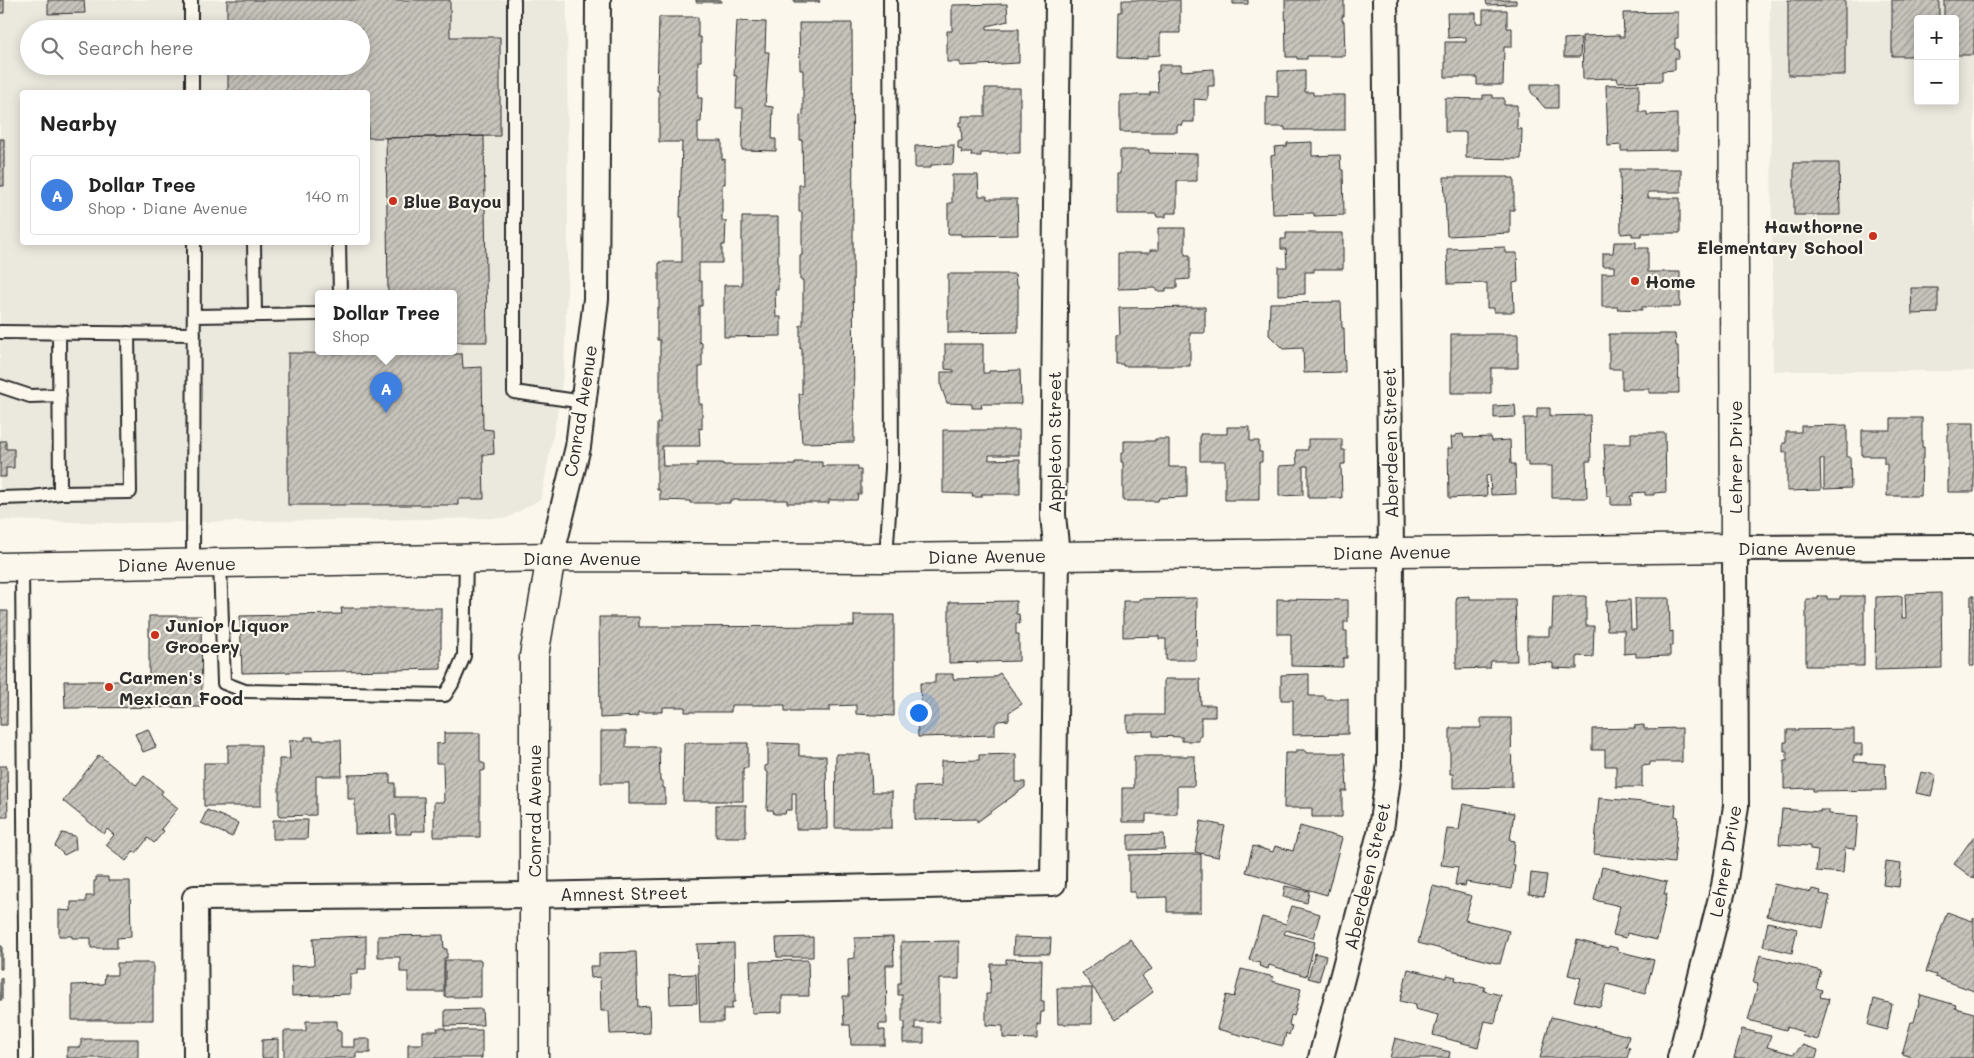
<!DOCTYPE html>
<html lang="en">
<head>
<meta charset="utf-8">
<style>
  :root { --surface:#fff; --page:#f6f6f6; --text:#222; --muted:#767676; --line:#e0e0e0; --accent:#c8321e }
  body { margin:0; font-family:Mali,sans-serif; background:var(--page); color:var(--text) }
  .controls { position:absolute; right:15px; top:15px; display:grid; overflow:hidden; border-radius:5px; box-shadow:0 2px 12px #0003 }
  .controls button { width:45px; height:45px; display:grid; place-items:center; padding:0; border:0; border-bottom:1px solid var(--line); background:var(--surface); color:var(--text); font:25px sans-serif }
  .you { position:absolute; left:918px; top:712px; width:18px; height:18px; margin:-12px; border:4px solid #fff; border-radius:50%; background:#1a73e8; box-shadow:0 0 0 8px #1a73e833 }
  .badge { display:grid; place-items:center; width:32px; height:32px; border-radius:50%; background:var(--accent); color:#fff; font-size:16px; font-weight:700 }
  .pin { position:absolute; translate:-50% -41px; filter:drop-shadow(0 1px 2px #0008) }
  .pin::after { content:''; position:absolute; top:26px; width:18px; height:15px; background:inherit; clip-path:polygon(0 0,100% 0,50% 100%) }
  .popup { position:absolute; left:315px; top:290px; width:142px; height:65px; box-sizing:border-box; display:grid; place-content:center; border-radius:5px; background:var(--surface); filter:drop-shadow(0 1px 4px #0005); font-size:16px; white-space:nowrap; color:var(--muted) }
  .popup b { font-size:19px; color:var(--text) }
  .popup::after { content:''; position:absolute; left:50%; top:100%; margin-left:-10px; border:10px solid transparent; border-top-color:var(--surface) }
  .list { margin:0; padding:0; list-style:none }
  h2 { display:flex; justify-content:space-between; align-items:center; height:65px; margin:0; padding:0 20px; font-size:21px }
  h2 small { font-size:16px; font-weight:400; color:var(--muted) }
  .list li { display:grid; grid-template-columns:32px 1fr auto; gap:15px; align-items:center; box-sizing:border-box; height:80px; margin:0 10px 10px; padding:0 10px; border:1px solid var(--line); border-radius:5px }
  .list b { display:block; font-size:19px; white-space:nowrap }
  .list p { margin:0; font-size:16px; white-space:nowrap; color:var(--muted) }
  .list em { font-size:16px; font-style:normal; color:var(--muted) }
  .icon { flex:none; width:28px; height:28px; fill:none; stroke:currentColor; stroke-width:2; stroke-linecap:round; stroke-linejoin:round }
  .map { position:relative; flex:none; width:1974px; height:1058px; overflow:hidden }
  .search { position:absolute; background:var(--surface); box-shadow:0 2px 12px #0003; left:20px; top:20px; width:350px; height:55px; display:flex; align-items:center; gap:12px; box-sizing:border-box; padding:0 18px; border-radius:28px; color:var(--muted); font-size:19px }
  .panel { position:absolute; background:var(--surface); box-shadow:0 2px 12px #0003; left:20px; top:90px; width:350px; height:155px; border-radius:5px }
  .map>svg:first-child { display:block }
  .built { fill:#ebe8de; fill-rule:evenodd }
  .building { fill:url(#building-hatch); stroke:#2b2b2b }
  .lines { fill:none; stroke-linecap:round; stroke-linejoin:round }
  .lane-casing { stroke:#2b2b2b; stroke-width:16 }
  .street-casing { stroke:#2b2b2b; stroke-width:28 }
  .secondary-casing { stroke:#2b2b2b; stroke-width:31 }
  .lane { stroke:#fbf7ec; stroke-width:12 }
  .street { stroke:#fbf7ec; stroke-width:24 }
  .secondary { stroke:#fbf7ec; stroke-width:28 }
  .poi-dot { fill:#c8321e; stroke:#fbf7ec; stroke-width:2 }
  .labels { text-anchor:middle; dominant-baseline:central; stroke-width:4.5; stroke-linejoin:round; paint-order:stroke }
  .poi-label { font-size:18px; font-weight:bold; fill:#2b2b2b; stroke:#fbf7ec; text-anchor:start }
  .street-label { font-size:18px; fill:#2b2b2b; stroke:#fbf7ec }
</style>
</head>
<body>
<div class="map">
<svg width="1974" height="1058" viewBox="0 0 1974 1058">
  <defs>
    <pattern id="building-hatch" width="6" height="6" patternUnits="userSpaceOnUse" patternTransform="scale(1.25)"><rect width="6" height="6" fill="#c7c4bc"/><path d="M-1 1l2-2M0 6l6-6M5 7l2-2" fill="none" stroke="#a29f99"/></pattern>
  </defs>
  <rect width="100%" height="100%" fill="#fbf7ec"/>
  <filter id="ink" filterUnits="userSpaceOnUse"><feTurbulence type="fractalNoise" baseFrequency=".02" numOctaves="2"/><feDisplacementMap in="SourceGraphic" scale="10" xChannelSelector="R" yChannelSelector="G"/><feConvolveMatrix kernelMatrix="1 2 1 2 8 2 1 2 1" color-interpolation-filters="sRGB"/></filter>
  <g filter="url(#ink)">
    <path class="built" d="M0,0h567l1,264 -4,105 -6,40 -17,90 -34,19 -389,5 -118,-3zM29,29h332v37h-332zM22,92h346v150h-346zM318,294h136v58h-136z
      M1770,0h204v371h-201zM1918,19h37v82h-37z"/>
    <path class="building" d="M0,0h4v13h-4z
      M48,0h36l1,13 -37,1z
      M227,0h223v37h50v99l-132,2v-46h-140v-26h133v-37h-134z
      M696,0h25v2h-25z
      M794,0h25l1,2h-26z
      M1122,0h58v33h-20v22l-13,1v3l-29,-1 1,-46h3z
      M1233,0h15v4h-15z
      M1285,0h59v16h-2v5h2l1,35h-38v3h-10v-2h-11z
      M1486,0h30v4l-29,1z
      M1788,0h57v75h-57z
      M1892,0h47v19h-21v37h-26z
      M1944,0h30v55h-19v-36h-11z
      M1007,4l1,17 -21,5v3h32v34l-59,3v-4h-13v-31h5v-26z
      M1483,10h24v18h5v19h-8l-1,38h-26v-8h-32v-35h21v-5l-18,1 -1,-25h29v10h7z
      M1678,12v26h-3v11h3l1,9h-4v12l-13,1v10l-44,1 -1,-4 -34,1 -1,-43 37,-1v2h5l-1,-24z
      M659,17h39v20h3v24h-3v37h4l-1,24h-3v19h24v19l3,-1v25h-3v37h4l-1,24h-3v18h-23v18h3v25h-3v36l3,1v24h-3v37h3v25l-3,-1 1,18h-38l1,20h34v-3h26v2h72v-3h27v4h36v4h3v24h-3l-1,6h-28v3h-42v-3h-57v3h-40v-2l-30,-1v-10h-3v-67h3v-83h-3v-32h2v-46h23v-45h-2l2,-75h-23v-51h-2z
      M737,21l29,1 -1,30h4l-4,54 8,1 -1,32h4v12l-34,-1 1,-42h-7l1,-32h-3z
      M799,23h53l2,419 -52,1 -3,-49h3v-46l-2,1v-24h3v-45h-3v-25h2v-43h-3v-27h4l-1,-45h-2v-24l3,-1v-45h-3z
      M1581,38l-1,19h-16v-18z
      M1159,65h22v6l33,-2v17h-6v14l-14,-1v23h-12v3h-5v7h-57v-37h30v-3h8l-1,-21h2z
      M1305,70v22h8v3h32v35h-60v-3h-19v-31l12,1v-26z
      M1531,84h27v24h-13l-14,-16z
      M1639,84v28h8v3l30,-1v36l-56,1v-6l-13,1 -2,-61z
      M985,88h35v65h-39v3h-10l1,-3h-11l1,-3 -4,-1v-8h4l-1,-15h-2v-4h3v-6h23z
      M1483,95h10v3h11v7h13v24h5l-1,30 -55,-1v-26h-21v-34l38,1z
      M484,136l3,206h-33v-48h-66l-2,-156z
      M0,139h4v47h-4z
      M1312,142v14l28,-1 1,15h2l1,45 -30,1v-3l-41,1 -2,-58 4,-1 -1,-8 13,-1v-3z
      M954,145l-1,19 -22,1v3h-16v-22z
      M1120,150h29v3l48,1v27h-20v32h-11v4h-9l-1,-3h-39v-40h3z
      M1794,163h45l1,52h-46z
      M1620,169h61v23h-33v6h32v35h-38v3h-10v-3l-11,1z
      M952,175h26l1,21h8v3h30l1,36 -57,1v-2h-13v-31h4z
      M1444,177h65v1h5v32h-4v23l-63,3z
      M742,217h36v73h-3l1,27h5v19l-57,1v-52h18z
      M1158,228h27v27h5v24l-13,1v8h-11v3h-10v-3l-38,1v-36h32v-3h8z
      M1286,233h57v36h-29v3h-9v22l-27,1v-28h9l-1,-18h-5v-10h5z
      M1614,242h22v6h12v24h32v35h-38v3l-25,-1 1,-2h-16v-34h12v-7h-11v-13h10z
      M1505,247v6h12l1,29 -5,1 1,29h-20v-4h-7v-25l-39,1 -1,-35z
      M948,274h67l1,11h2v47l-70,1z
      M1911,288h27v25l-26,1z
      M1341,302l1,26h2l1,44 -41,1 -1,-25 -20,1 -14,-14 1,-32z
      M1205,307v26h-15v33h-67v-2h-7v-29l4,-1 -1,-26z
      M1451,334h67v34h-27v25h-40z
      M1609,334h66l1,12h2l1,47h-30v-4h-27v-20h-13z
      M945,344h38v29h6v-2l31,-1 1,34h-40l1,4h-10v-4l-25,-1 -6,-17v-14h13v-2l-9,-1z
      M288,353l174,1 1,14 19,-1 1,62 10,1 1,24 -11,1 1,44h-26v6h-170z
      M1515,405l1,12 -22,1v-12z
      M1537,408h13v8l40,-1 1,46h-5l1,37h-35v-32h-24v-4h-3l-1,-44h13z
      M1891,418h31v29h2v11h-2l-1,38h-34v-32h-3v-8h-22v-26h29z
      M1948,423h26v69h-26z
      M1847,425v32h3l1,31 -27,1v-30h-4l1,31 -34,1v-39h-4v-9h3v-11h15v-6z
      M1227,427h23v14h9v11h3v10h-3v38h-34v-39h-25v-27h27z
      M943,430h76v25h-30v5l31,-1v35h-38v3h-10l1,-3 -30,-1z
      M1631,433h34l1,59 -12,1v2h-9v-3l-12,1v3h-3l1,9h-20v-9h-4l-3,-52h27z
      M1463,434l1,4 27,-1 1,4 18,-1 1,24h4l1,30 -25,1 -1,-20 -4,1 1,20 -38,2 -1,-50h4l-1,-11h4v-2z
      M1155,439h14v28h18v30l-28,1 -1,3h-35v-39h-2v-9h3v-12h31z
      M1308,439h34v11h3v14h-4l1,34h-34v-32h-5v29l-24,1v-30l18,-1 -1,-15h12z
      M0,441h6v8h8v19h-8v9h-6z
      M1941,593l1,75 -67,2 1,-73 26,-1v22h4l-1,-24z
      M1470,596v3h45l2,62h-26l-1,7 -34,1v-67l1,-5z
      M1553,596h33v30h8l-1,31 -16,-1v13l-24,-1v-5l-26,-1v-26h22v-8h3z
      M1818,596h9v3h13v-3h24v70h-58v-67h12z
      M1971,596h3v70h-4z
      M1197,598l-1,62h-30v-21h-7v-3l-36,1v-36h16v-2z
      M1635,598h34l1,34 3,-1v15h-3v10l-34,1v-4l-12,1v-24h-17l-1,-29 24,-1 1,30h5z
      M1277,599l71,1v22h-4v9h3v27h-4v9l-52,-1v-32h-14z
      M1016,601v13h3l1,10 -4,-1v11h3v27l-70,2v-61z
      M341,608h100v61l-199,4 -2,-57 102,-2z
      M0,611h8l-1,114h-7z
      M854,615h40v101l-38,-2v-9l-26,1v5h-45v-6h-54v7h-46v-5h-22v5h-25v4l-38,2 -1,-101h40v10l215,-1z
      M149,616h52l1,91 -137,1 -1,-27h85z
      M1000,673l22,31 -13,8v8l-11,1 -3,4v10l-77,2 -1,-29h4l-1,-25h15v-9h18v5l39,-1z
      M1309,674v22h16v3h23v35l-55,1v-35h-12v-25z
      M1164,679h36l1,26h14v12h-14v19h-2v5h-17v-4l-29,-1v-5l-26,1v-17h37z
      M1481,718h30l1,69 -59,1v-14h-3v-46h31z
      M1644,725v4l38,-1v34h-32v3l-8,1v21h-26v-21h-11v-16h-13v-21l43,-1 -1,-2z
      M148,729l8,18 -13,5 -8,-18z
      M1854,729v15h8v11h-8v7l31,2 1,26 -73,1v-3l-29,1v-28h3v-10h-3v-9h3v-12z
      M601,731h25v16h33l1,34h3v7h2v16h-36v-21h-28z
      M444,733h36v29l5,2v6l-5,2v65h-46v-35h10l-1,-39h-7v-19l8,-1z
      M305,737h8v3h28l1,36h-26v39l-37,1v-57h11l-1,-18 16,-1z
      M684,743h64v25h-5v33h-60z
      M768,743l31,1v12h27l1,73h-31v-36h-4v17h-6l-1,4h-11l-1,-4h-6l1,-38 -3,-1v-5l3,-1z
      M228,745h33v61h-57v-43h24z
      M1296,750h9l1,3h39l2,38h-5v26h-30v-9h-28l1,-55h11z
      M836,754h34l2,38h20v36h-57z
      M1016,754v28h9v5l-48,35v-3l-62,1v-33l26,-1v-25l38,-1v-5z
      M99,755l37,30 8,-9 19,15 -2,3 17,14 -17,21 3,2 -10,12 -6,-5 -12,15 -2,-2 -8,10 -20,-16 8,-10 -7,-6 -3,5 -41,-33z
      M1134,756h61l-1,30h-17v28h-31v8h-24v-34h12z
      M0,766h7l1,51h-8z
      M1921,772l15,3 -5,21 -15,-3z
      M390,774v9h5v14h29l1,34h-14v3h-15v-19h-6l1,18 -36,1v-35h-7v-24z
      M1599,798l77,7 -1,11 3,1 -4,46 -80,-9z
      M1463,804l51,9 -4,27 5,1 -3,23 3,1 -3,24 -46,-7 -1,4 -10,-1 3,-18 -17,-2 6,-36 12,1z
      M716,805h30v32h-30z
      M1782,809l38,3v-2h9v4l29,2 -3,33 -10,-1 -2,25 -27,-2 2,-21 -8,-1v-3l-31,-2z
      M207,810l31,13 -6,14 -31,-14z
      M273,820h35l-1,19h-34z
      M1201,821l24,5 -7,31 -23,-5z
      M1300,826l42,12 -15,57 -81,-23 7,-26 20,6 2,-6 18,5z
      M62,833l13,3 1,13 -12,6 -9,-9z
      M1164,834l1,15 -37,1v-15z
      M1974,836v43l-20,-15z
      M1201,854v58h-34v-15l-32,1v-6h-6v-37z
      M1886,862l15,2 -2,23 -16,-2z
      M1602,867l65,15 -3,12h3l-10,46 -30,-7 -1,5 -13,-3 7,-29 -26,-6z
      M1531,873l16,2 -3,21 -15,-2z
      M96,877h12v4h22l1,56 -14,1v10h-26v-10h-19v-2h-13v-26l12,1v-9h15v-6h8v-15h2z
      M1774,884l37,8 1,-3 9,2 -1,3 10,2 -7,32 -56,-12z
      M1285,886l24,5 -2,12 -24,-6z
      M1433,886l39,10 -7,24 44,11 -9,33 -82,-21z
      M1292,906l28,8 -7,24 -27,-8 -2,4 31,8 -9,34 -37,-11 -1,4 -9,-3 1,-3 -11,-3 13,-43 24,7z
      M1947,912l25,9 2,-3v73l-39,-14 1,-2 -10,-3z
      M1768,922l29,7 -5,24 -29,-7z
      M443,935l1,14h3v9h-3v34h-36v-20h-8v-15h-22v-21z
      M366,936v33h-8v5h-8v20l-58,2 -1,-30 23,-1 -1,-27z
      M813,937v20h-36l-1,-19z
      M893,937l1,28h-8l1,59h-8v6h6v15h-34l-1,-20h-6l-1,-29h6l-1,-37 7,-1v-20z
      M1014,937l37,1 -1,16h-37z
      M1130,939l22,30 -10,7 11,16 -37,27 -34,-46z
      M1577,940l31,8 1,-2 8,2v3l37,9 -9,34 -38,-10 -7,23 -26,-6 7,-23 -13,-3z
      M959,941v38h-20v43h-24v7h9v14h-21v-14h2v-7h-3v-27h-4v-12h3v-41z
      M734,943l1,59h-3v7h-9v13h-23l-3,-78z
      M0,946h2v23h-2z
      M636,952l2,55 11,-1 1,27 -40,1 -1,-23h-8l-1,-34 -9,1 -1,-12h9v-13z
      M1315,953l11,3 -7,25 -11,-3z
      M1760,955l61,16 -5,17 6,2 -2,7 9,2 -11,41 -16,-4 1,-4 -16,-5 -1,3 -38,-10 10,-36 -5,-1z
      M1006,959l36,1 -1,41h3v11h-3l-1,14 -3,-1v14l-34,-1v-12l-17,-1v-31h4l1,-30h15z
      M445,960h36v37h-36z
      M808,960l1,36h-27v16l-30,1 -2,-52z
      M117,963h36v57h-81v-35l32,-1 1,-9h12z
      M1241,969l33,8 -2,4 29,8 -7,27 -3,-1 -2,10 3,1 -3,9 -3,-2 -3,13 -66,-17 9,-34 8,2z
      M1408,969l39,9v-3l9,2 -1,3 30,7 -1,4 17,4 -6,28 -10,-2 -7,26 -45,-12 5,-20 -23,-6 1,-4 -16,-4z
      M696,974l1,29 -27,1 -1,-29z
      M0,978h2v22h-2z
      M1057,988h35v36h-34z
      M1921,995l35,10 -1,3 19,5 -1,45h-58l-13,-4 9,-32h3z
      M1874,999l18,5 -5,26 -19,-5z
      M482,1009l1,16 -38,1v-16z
      M1551,1017l13,3 1,-1 64,17 -3,11 4,1 -3,10h-87z
      M306,1021h31v9h4v17h13v-8h16v14h-14v5h-72v-27h22z
      M437,1028h8v2h37v28h-74v-14h15v-13h15z
      M1742,1029l29,7 -4,11 26,7 10,-9 15,5 -2,8h-82z
      M1395,1038l55,14 -1,6h-59z
      M81,1039h57v19h-71v-11h14z
      M278,1039v19h-16v-18z"/>
    <g class="lines">
      <defs>
        <path id="lane" d="M191,0v29
          M514,0v392l70,10
          M192,66v26
          M254,242l1,73
          M339,242l1,52
          M194,316l124,-2
          M0,332l194,2
          M59,332l1,161 70,-1 -2,-159
          M0,386l30,10 30,-1
          M0,498l33,-1 27,-4
          M886,558l6,-90 -2,-468
          M220,563l4,120 21,8 200,4 7,-11 12,-28 2,-97
          M193,564l1,-322
          M22,567l4,491"/>
        <path id="street" d="M551,557l27,-110 18,-148 2,-299
          M196,1058l-1,-160 338,-3 520,-12 4,-328 -4,-40 5,-515
          M1321,1058l60,-229 9,-65 1,-212 -6,-552
          M1680,1058l44,-172 12,-80 -1,-258 239,-1"/>
        <path id="secondary" d="M0,567l551,-10 335,1 849,-10 -2,-548
          M534,1058v-402l17,-99"/>
      </defs>
      <use href="#lane" class="lane-casing"/>
      <use href="#street" class="street-casing"/>
      <use href="#secondary" class="secondary-casing"/>
      <use href="#lane" class="lane"/>
      <use href="#street" class="street"/>
      <use href="#secondary" class="secondary"/>
    </g>
  </g>
  <g class="poi-dot">
    <circle cx="393" cy="201" r="5"/>
    <circle cx="1873" cy="236" r="5"/>
    <circle cx="1635" cy="281" r="5"/>
    <circle cx="155" cy="635" r="5"/>
    <circle cx="109" cy="687" r="5"/>
  </g>
  <g class="labels">
    <g class="poi-label">
      <text x="403" y="201">Blue Bayou</text>
      <text x="1863" y="226" text-anchor="end">Hawthorne<tspan x="1863" dy="21">Elementary School</tspan></text>
      <text x="1645" y="281">Home</text>
      <text x="165" y="625">Junior Liquor<tspan x="165" dy="21">Grocery</tspan></text>
      <text x="119" y="677">Carmen's<tspan x="119" dy="21">Mexican Food</tspan></text>
    </g>
    <g class="street-label">
      <text transform="translate(580 411) rotate(-81)">Conrad Avenue</text>
      <text transform="translate(1054 442) rotate(-90)">Appleton Street</text>
      <text transform="translate(1390 443) rotate(-91)">Aberdeen Street</text>
      <text transform="translate(1735 457) rotate(-90)">Lehrer Drive</text>
      <text x="1797" y="548">Diane Avenue</text>
      <text transform="translate(1392 552) rotate(-1)">Diane Avenue</text>
      <text transform="translate(987 556) rotate(-1)">Diane Avenue</text>
      <text x="582" y="558">Diane Avenue</text>
      <text transform="translate(177 564) rotate(-1)">Diane Avenue</text>
      <text transform="translate(534 811) rotate(-90)">Conrad Avenue</text>
      <text transform="translate(1725 861) rotate(-80)">Lehrer Drive</text>
      <text transform="translate(1367 876) rotate(-77)">Aberdeen Street</text>
      <text transform="translate(624 893) rotate(-1)">Amnest Street</text>
    </g>
  </g>
</svg>
<div class="controls">
<button>+</button>
<button>−</button>
</div>
<div class="you"></div>
<div class="pin badge" style="left:386px;top:413px;background:#3f7fe0">A</div>
<div class="popup"><b>Dollar Tree</b>Shop</div>
<div class="search"><svg class="icon" aria-label="search" viewBox="0 0 24 24"><circle cx="10" cy="10" r="6"/><path d="M15 15l6 6"/></svg>Search here</div>
<section class="panel">
<h2>Nearby<small></small></h2>
<ul class="list">
<li><span class="badge" style="background:#3f7fe0">A</span><div><b>Dollar Tree</b><p>Shop · Diane Avenue</p></div><em>140 m</em></li>
</ul>
</section>
</div>
</body>
</html>
